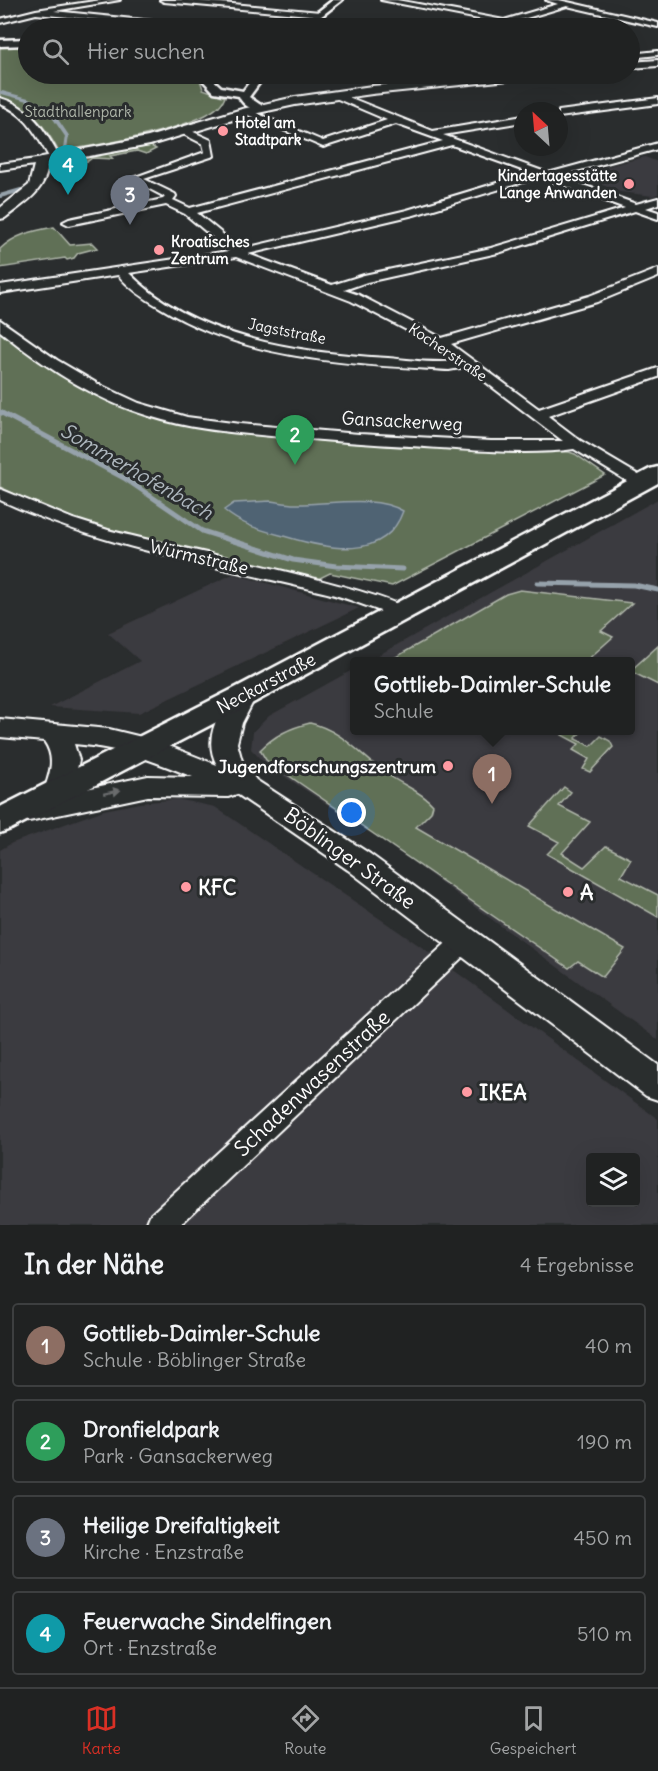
<!DOCTYPE html>
<html lang="de">
<head>
<meta charset="utf-8">
<style>
  :root { --surface:#202222; --page:#282a2a; --text:#f1f3f6; --muted:#a2a4a5; --line:#3d3f40; --accent:#d93025 }
  body { margin:0; font-family:Delius,sans-serif; background:var(--page); color:var(--text) }
  .controls { position:absolute; right:18px; bottom:18px; display:grid; overflow:hidden; border-radius:6px; box-shadow:0 6px 24px #0002 }
  .controls button { width:54px; height:54px; display:grid; place-items:center; padding:0; border:0; border-bottom:2px solid var(--line); background:var(--surface); color:var(--text); font:30px sans-serif }
  .compass { position:absolute; left:514px; top:102px; width:54px; height:54px; border-radius:50%; background:var(--surface); box-shadow:0 6px 24px #0002; rotate:334deg }
  .you { position:absolute; left:352px; top:813px; width:21px; height:21px; margin:-15px; border:4px solid #fff; border-radius:50%; background:#1a73e8; box-shadow:0 0 0 9px #1a73e833 }
  .badge { display:grid; place-items:center; width:39px; height:39px; border-radius:50%; background:var(--accent); color:#fff; font-size:20px; font-weight:700 }
  .pin { position:absolute; translate:-50% -50px; filter:drop-shadow(0 2px 3px #0008) }
  .pin::after { content:''; position:absolute; top:32px; width:21px; height:18px; background:inherit; clip-path:polygon(0 0,100% 0,50% 100%) }
  .popup { position:absolute; left:350px; top:657px; width:285px; height:78px; box-sizing:border-box; display:grid; place-content:center; border-radius:6px; background:var(--surface); filter:drop-shadow(0 2px 4px #0005); font-size:20px; white-space:nowrap; color:var(--muted) }
  .popup b { font-size:22px; color:var(--text) }
  .popup::after { content:''; position:absolute; left:50%; top:100%; margin-left:-12px; border:12px solid transparent; border-top-color:var(--surface) }
  .list { margin:0; padding:0; list-style:none }
  h2 { display:flex; justify-content:space-between; align-items:center; height:78px; margin:0; padding:0 24px; font-size:26px }
  h2 small { font-size:20px; font-weight:400; color:var(--muted) }
  .list li { display:grid; grid-template-columns:39px 1fr auto; gap:18px; align-items:center; box-sizing:border-box; height:84px; margin:0 12px 12px; padding:0 12px; border:2px solid var(--line); border-radius:6px }
  .list b { display:block; font-size:22px; white-space:nowrap }
  .list p { margin:0; font-size:20px; white-space:nowrap; color:var(--muted) }
  .list em { font-size:20px; font-style:normal; color:var(--muted) }
  .icon { flex:none; width:33px; height:33px; fill:none; stroke:currentColor; stroke-width:2; stroke-linecap:round; stroke-linejoin:round }
  .map { position:relative; flex:none; width:658px; height:1225px; overflow:hidden }
  .search { position:absolute; background:var(--surface); box-shadow:0 6px 24px #0002; left:18px; right:18px; top:18px; height:66px; display:flex; align-items:center; gap:15px; box-sizing:border-box; padding:0 21px; border-radius:33px; color:var(--muted); font-size:22px }
  .sheet { height:462px; background:var(--surface) }
  nav { display:flex; justify-content:space-around; align-items:center; box-sizing:border-box; height:84px; border-top:2px solid var(--line); background:var(--surface); font-size:16px; color:var(--muted) }
  nav a { display:grid; justify-items:center; gap:3px }
  nav .on { color:var(--accent) }
  .map>svg:first-child { display:block }
  .built { fill:#3b3a3f; fill-rule:evenodd }
  .green { fill:#606f57; stroke:#b0b7ab; stroke-width:1.5 }
  .water { fill:#506473; stroke:#96a2ab; stroke-width:1.5 }
  .lines { fill:none; stroke-linecap:round; stroke-linejoin:round }
  .stream-far2 { stroke:#96a2ab; stroke-width:3 }
  .stream-far1 { stroke:#96a2ab; stroke-width:4 }
  .stream { stroke:#96a2ab; stroke-width:5 }
  .minor-casing { stroke:#fff; stroke-width:4 }
  .tertiary-casing { stroke:#fff; stroke-width:5 }
  .secondary-casing { stroke:#fff; stroke-width:4 }
  .primary-casing { stroke:#fff; stroke-width:5 }
  .minor { fill:#2a2d2e; fill-rule:evenodd }
  .tertiary { fill:#2a2d2e; fill-rule:evenodd }
  .secondary { fill:#2a2d2e; fill-rule:evenodd }
  .primary { fill:#2a2d2e; fill-rule:evenodd }
  .oneway { fill:#6a6c6d }
  .poi-dot { fill:#ff9aa2; stroke:#2a2d2e; stroke-width:2 }
  .labels { text-anchor:middle; dominant-baseline:central; stroke-width:6; stroke-linejoin:round; paint-order:stroke }
  .far-park-label { font-size:15px; fill:#b0b7ab; stroke:#2a2d2e }
  .far-poi-label { font-size:15px; font-weight:bold; fill:#fff; stroke:#2a2d2e; text-anchor:start }
  .far-street-label { font-size:15px; fill:#fff; stroke:#2a2d2e }
  .street-label { font-size:18px; fill:#fff; stroke:#2a2d2e }
  .poi-label { font-size:18px; font-weight:bold; fill:#fff; stroke:#2a2d2e; text-anchor:end }
  .water-label { font-size:20px; font-style:italic; fill:#b0b9c0; stroke:#2a2d2e }
  .near-street-label { font-size:21px; fill:#fff; stroke:#2a2d2e }
  .near-poi-label { font-size:21px; font-weight:bold; fill:#fff; stroke:#2a2d2e; text-anchor:start }
</style>
</head>
<body>
<div class="map">
<svg width="658" height="1225" viewBox="0 0 658 1225">
  <rect width="100%" height="100%" fill="#2a2d2e"/>
  <filter id="ink" filterUnits="userSpaceOnUse"><feTurbulence type="fractalNoise" baseFrequency=".0167" numOctaves="2"/><feDisplacementMap in="SourceGraphic" scale="12" xChannelSelector="R" yChannelSelector="G"/><feConvolveMatrix kernelMatrix="1 2 1 2 8 2 1 2 1" color-interpolation-filters="sRGB"/></filter>
  <g filter="url(#ink)">
    <path class="built" d="M645,157l13,5v32l-5,2 -33,-4 -41,-16 3,-1 -3,-2z
      M658,499v541l-270,-196 -124,-81 -13,-14 2,-17 16,-16 85,-47v61h276v-68l-262,-1z
      M233,574l126,34 -220,105 -89,-6 90,-46 -32,-28z
      M177,799l38,8 211,143 232,169v106h-658v-375l12,-7 92,-33 36,-7zM590,1158h46v44h-46z"/>
    <path class="green" d="M28,44v30h160l12,6 3,9 22,8c-9,31 -133,49 -164,54l-3,-1c-14,-25 -28,-45 -58,-51v-54z
      M151,146l5,3 -10,5 -9,-3 -27,5 3,3 -21,-1 -4,3 -35,6 18,-8z
      M54,227l16,18 22,-2 5,5 -19,5 -4,5 -7,2 -2,-2 -65,10v-19c16,-15 33,-18 54,-22z
      M0,332c37,27 77,56 120,74 52,22 108,26 164,31 95,9 190,11 285,15l6,2 30,21 -213,111 -62,-13 -14,7c-107,-24 -217,-43 -316,-93z
      M520,590l112,13 -31,28 12,6 -27,24h-197l117,-67z
      M658,646v39l-28,-14z
      M310,723c32,7 51,33 77,51 15,11 34,17 46,31l-2,7 -15,15 209,122 -22,28 -25,-16 -9,7 -303,-208 -6,-10c15,-15 30,-22 50,-27z
      M567,730l15,1 -7,8 16,7 10,-10 9,5 3,6 -23,25 -7,-3 6,-10 -16,-9 6,-6 -17,-9z
      M564,787l7,5 -12,14 31,16 -28,31 22,14 22,-21 25,13 -10,17 37,19v22l-111,-63 12,-12 -30,-16z"/>
    <path class="water" d="M271,501c8,1 16,3 24,3 32,1 80,-10 108,7 -18,51 -76,38 -116,26 -22,-6 -45,-11 -63,-27l10,-7z"/>
    <g class="lines">
      <path class="stream-far2" d="M0,92l30,8 17,8"/>
      <path class="stream-far1" d="M44,106l4,2 19,28 -2,13
        M0,196l21,-6"/>
      <path class="stream" d="M0,412l124,66 78,53 91,29 43,6 67,3
        M537,583l97,2 24,5"/>
      <defs>
        <path id="minor" d="M101,0h19l-66,11 149,15 4,2h-23l-148,-14 -36,9v-4l36,-9z
          M160,0h28l132,12 4,2 -4,2 -156,-14z
          M381,0h16l107,20 54,-16 -12,-4h13l99,23v4l-91,-21 -54,16 26,6h-14z
          M311,19l60,7 4,2h-20l-47,-5 -1,-2z
          M658,51v4l-28,3v-4z
          M456,74h26l-4,3 -73,7 -4,-3 4,-3z
          M336,92l97,39 90,-15v6l-80,13 105,38 110,-30v6l-100,27 78,28 22,-6v6l-12,4 12,4v7l-23,-8 -137,42 -131,29 -23,8 15,5 83,43 147,-42 69,-27v8l-61,25 -146,42 88,65 119,-41v9l-110,39 33,25 66,39 2,3 -2,3h-12l-61,-37c-48,7 -115,0 -164,-3 -42,-2 -84,-6 -127,-9 -45,-4 -91,-7 -134,-21 -54,-16 -106,-50 -149,-85v-11l57,40 41,24 41,19 48,14 53,7 119,10 132,7h72l-97,-74 -17,3c-98,-6 -202,-9 -288,-62 -16,-9 -31,-19 -43,-33l-118,18v-8l229,-34 -44,-37 -19,-9 -97,20 -6,-3 6,-3 94,-20 2,-2 -35,-18 75,-27 -2,-8 -22,-11v-4h6l24,11 3,16 -70,23 31,15 1,2 -3,4 17,8 253,-67 -47,-17 -73,23 -82,-35 8,-2 74,31 64,-21 -54,-23v-4zM452,145l78,28 -123,37 -166,39 -44,-36zM540,177l85,31 -134,40 -127,27 -32,10 -84,-31 166,-39zM236,257l115,44 67,35 39,25c-22,3 -47,-1 -69,-3 -87,-5 -194,-19 -259,-85z
          M0,98c32,9 45,33 60,60l-1,2h-8c-14,-23 -23,-46 -51,-56z
          M658,98v6l-99,13v-6z
          M44,158l4,1v4l-48,7v-6z
          M0,489l73,30 35,11c42,12 288,61 302,82l-3,4 -6,1c-26,-6 -51,-19 -78,-25 -109,-27 -220,-44 -323,-92z
          M464,932l8,2 4,7 -4,7 -292,277h-34l4,-10 306,-281z"/>
        <path id="tertiary" d="M333,0h9l-36,28h-9z
          M28,39v6l-28,1v-6z
          M197,74h10l14,13 22,4 13,-17h10l-17,23 16,11 -5,3c-9,-2 -18,-6 -21,-15l-25,-4z"/>
        <path id="secondary" d="M658,60v6l-28,2v-6z
          M509,74h37l-6,3 -168,17 -77,11 -46,10 -99,30 -99,18 -3,3c-4,27 -23,36 -43,52l-5,1v-11l29,-23 5,-20 8,-8 106,-20 94,-28 53,-12 77,-11z
          M243,688l9,2 4,6 -14,27 -5,20 5,18 14,19 114,74 288,211v35l-12,-4 -298,-226 -111,-76 -9,3 -80,-1 -119,25 -10,-3 -4,-7 4,-7 28,-7 -3,-6c6,-18 12,-33 0,-50l-44,-4v-18l109,10 45,11 63,25c-15,-27 2,-52 17,-75zM74,744c47,4 75,15 119,33l-45,-1 -76,16 7,-32z"/>
        <path id="primary" d="M658,467v16l-405,220 -242,126 -11,4v-26l233,-118 417,-220z"/>
      </defs>
      <use href="#minor" class="minor-casing"/>
      <use href="#tertiary" class="tertiary-casing"/>
      <use href="#secondary" class="secondary-casing"/>
      <use href="#primary" class="primary-casing"/>
      <use href="#minor" class="minor"/>
      <use href="#tertiary" class="tertiary"/>
      <use href="#secondary" class="secondary"/>
      <use href="#primary" class="primary"/>
    </g>
    <defs><path id="oneway-solid" d="M-6-.8H1V-3.2L6.5 0L1 3.2V.8H-6Z" transform="scale(1.5)"/></defs>
    <use class="oneway" href="#oneway-solid" transform="translate(112 792) rotate(-12)"/>
  </g>
  <g class="poi-dot">
    <circle cx="223" cy="131" r="6"/>
    <circle cx="629" cy="184" r="6"/>
    <circle cx="159" cy="250" r="6"/>
    <circle cx="448" cy="766" r="6"/>
    <circle cx="186" cy="887" r="6"/>
    <circle cx="568" cy="892" r="6"/>
    <circle cx="467" cy="1092" r="6"/>
  </g>
  <g class="labels">
    <g class="far-park-label">
      <text x="78" y="111">Stadthallenpark</text>
    </g>
    <g class="far-poi-label">
      <text x="235" y="122">Hotel am<tspan x="235" dy="17">Stadtpark</tspan></text>
      <text x="617" y="175" text-anchor="end">Kindertagesstätte<tspan x="617" dy="17">Lange Anwanden</tspan></text>
      <text x="171" y="241">Kroatisches<tspan x="171" dy="17">Zentrum</tspan></text>
    </g>
    <g class="far-street-label">
      <text transform="translate(287 331) rotate(11)">Jagststraße</text>
      <text transform="translate(448 352) rotate(34)">Kocherstraße</text>
    </g>
    <g class="street-label">
      <text transform="translate(402 421) rotate(3)">Gansackerweg</text>
      <text transform="translate(199 557) rotate(13)">Würmstraße</text>
      <text transform="translate(266 683) rotate(-28)">Neckarstraße</text>
    </g>
    <g class="poi-label">
      <text x="436" y="766">Jugendforschungszentrum</text>
    </g>
    <g class="water-label">
      <text transform="translate(137 471) rotate(30)">Sommerhofenbach</text>
    </g>
    <g class="near-street-label">
      <text transform="translate(350 858) rotate(36)">Böblinger Straße</text>
      <text transform="translate(312 1083) rotate(-43)">Schadenwasenstraße</text>
    </g>
    <g class="near-poi-label">
      <text x="198" y="887">KFC</text>
      <text x="580" y="892">A</text>
      <text x="479" y="1092">IKEA</text>
    </g>
  </g>
</svg>
<div class="controls">
<button><svg class="icon" aria-label="layers" viewBox="0 0 24 24"><path d="M12 4l9 5-9 5-9-5zM3 14l9 5 9-5"/></svg></button>
</div>
<svg class="compass" viewBox="-18 -18 36 36"><path d="M0-13l5 13h-10z" fill="#e53935"/><path d="M0 13l5-13h-10z" fill="#a2a4a5"/></svg>
<div class="you"></div>
<div class="pin badge" style="left:492px;top:804px;background:#8d6e63">1</div>
<div class="popup"><b>Gottlieb-Daimler-Schule</b>Schule</div>
<div class="pin badge" style="left:295px;top:465px;background:#2e9e5b">2</div>
<div class="pin badge" style="left:130px;top:225px;background:#6b7280">3</div>
<div class="pin badge" style="left:68px;top:195px;background:#0f9aa8">4</div>
<div class="search"><svg class="icon" aria-label="search" viewBox="0 0 24 24"><circle cx="10" cy="10" r="6"/><path d="M15 15l6 6"/></svg>Hier suchen</div>
</div>
<section class="sheet">
<h2>In der Nähe<small>4 Ergebnisse</small></h2>
<ul class="list">
<li><span class="badge" style="background:#8d6e63">1</span><div><b>Gottlieb-Daimler-Schule</b><p>Schule · Böblinger Straße</p></div><em>40 m</em></li>
<li><span class="badge" style="background:#2e9e5b">2</span><div><b>Dronfieldpark</b><p>Park · Gansackerweg</p></div><em>190 m</em></li>
<li><span class="badge" style="background:#6b7280">3</span><div><b>Heilige Dreifaltigkeit</b><p>Kirche · Enzstraße</p></div><em>450 m</em></li>
<li><span class="badge" style="background:#0f9aa8">4</span><div><b>Feuerwache Sindelfingen</b><p>Ort · Enzstraße</p></div><em>510 m</em></li>
</ul>
</section>
<nav>
<a class="on"><svg class="icon" aria-label="map" viewBox="0 0 24 24"><path d="M3 6l6-2 6 2 6-2v14l-6 2-6-2-6 2zM9 4v14M15 6v14"/></svg>Karte</a>
<a><svg class="icon" aria-label="directions" viewBox="0 0 24 24"><path d="M12 3l9 9-9 9-9-9zM9 14v-3h6M13 9l2 2-2 2"/></svg>Route</a>
<a><svg class="icon" aria-label="saved" viewBox="0 0 24 24"><path d="M7 4h10v16l-5-4-5 4z"/></svg>Gespeichert</a>
</nav>
</body>
</html>
